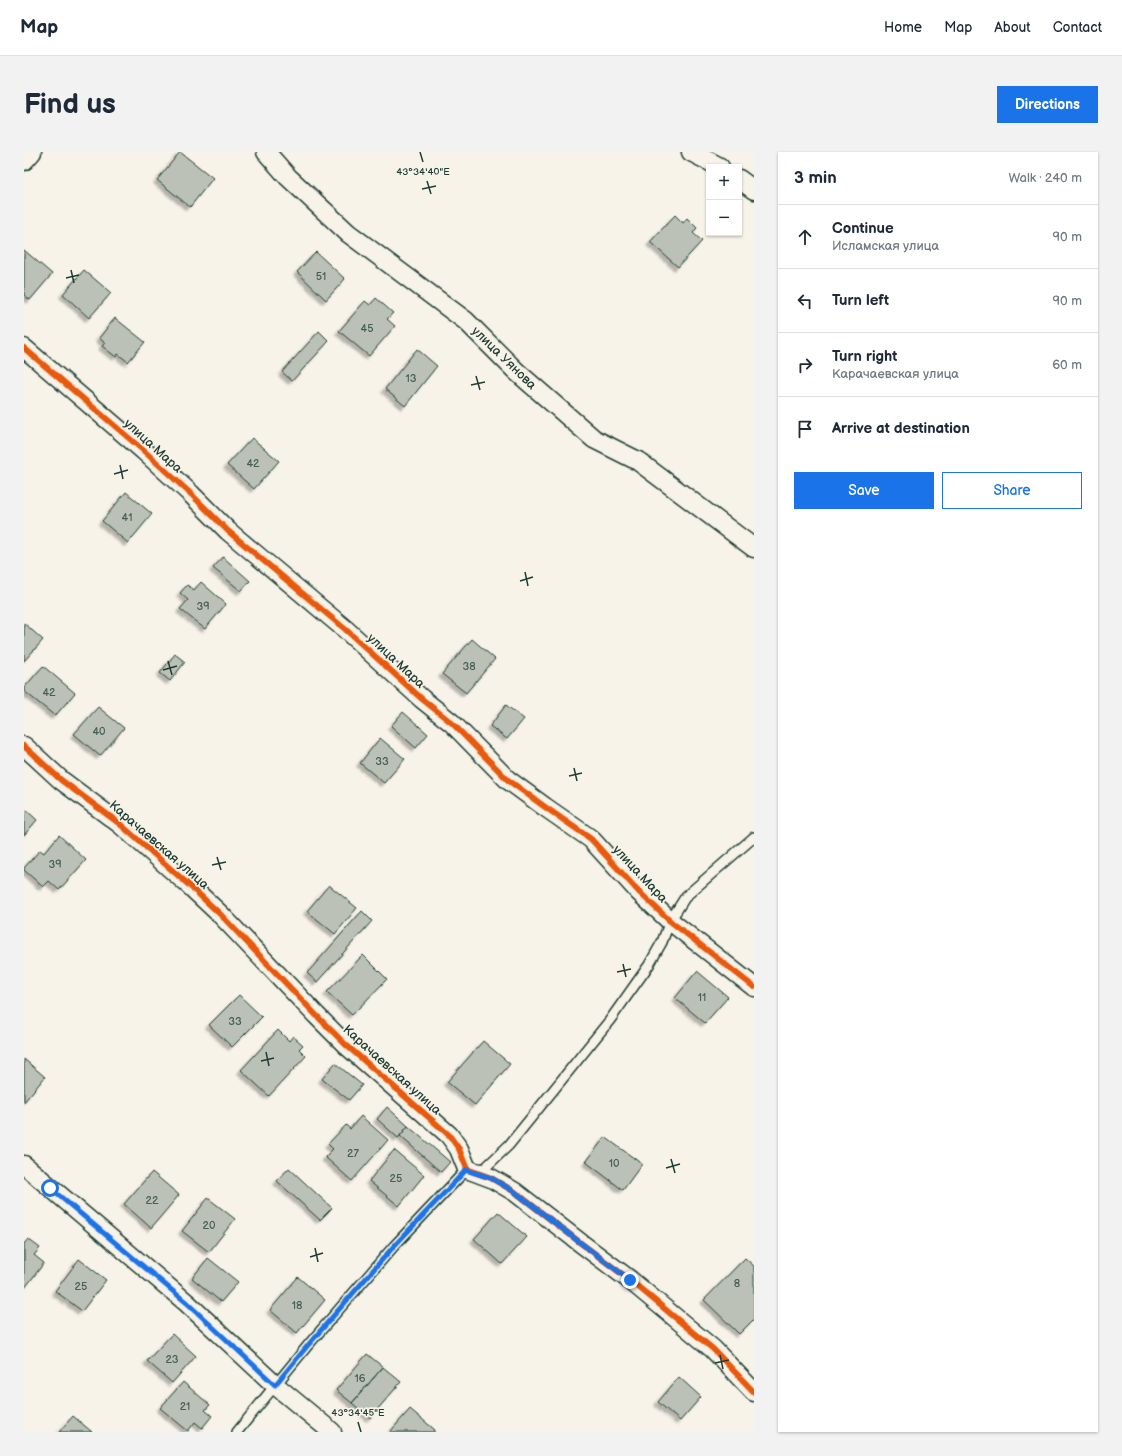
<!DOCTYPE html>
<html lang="en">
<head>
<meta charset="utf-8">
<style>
  :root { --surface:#fff; --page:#f2f2f3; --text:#1f2937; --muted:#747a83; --line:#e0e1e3; --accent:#1a73e8 }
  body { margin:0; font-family:"Balsamiq Sans",sans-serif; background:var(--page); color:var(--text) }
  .controls { position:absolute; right:12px; top:12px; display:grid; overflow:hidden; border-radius:0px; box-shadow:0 1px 3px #0004 }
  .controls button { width:36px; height:36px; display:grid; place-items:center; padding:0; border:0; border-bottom:1px solid var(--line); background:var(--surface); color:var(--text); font:20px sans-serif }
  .stop { position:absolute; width:12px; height:12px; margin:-9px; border:3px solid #1a73e8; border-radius:50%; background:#fff }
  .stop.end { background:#1a73e8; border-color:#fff; box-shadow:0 1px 4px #0008 }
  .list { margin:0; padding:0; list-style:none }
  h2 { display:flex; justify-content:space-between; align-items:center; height:52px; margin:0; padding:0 16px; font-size:17px }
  h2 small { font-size:13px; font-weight:400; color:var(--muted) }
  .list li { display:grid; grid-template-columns:26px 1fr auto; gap:12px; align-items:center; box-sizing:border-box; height:64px; padding:0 16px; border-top:1px solid var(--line) }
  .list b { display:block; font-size:15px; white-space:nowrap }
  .list p { margin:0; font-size:13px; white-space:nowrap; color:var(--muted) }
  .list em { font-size:13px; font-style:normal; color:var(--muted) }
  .actions { display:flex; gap:8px; padding:12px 16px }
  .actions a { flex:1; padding:9px 0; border:1px solid var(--accent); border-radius:0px; text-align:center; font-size:14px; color:var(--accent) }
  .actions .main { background:var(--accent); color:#fff }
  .icon { flex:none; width:22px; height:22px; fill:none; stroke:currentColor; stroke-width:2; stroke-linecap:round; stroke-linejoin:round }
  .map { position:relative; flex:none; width:730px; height:1280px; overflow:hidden; border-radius:0px }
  header { display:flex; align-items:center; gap:24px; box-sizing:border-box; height:56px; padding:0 20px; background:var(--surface); border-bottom:1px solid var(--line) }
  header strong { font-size:19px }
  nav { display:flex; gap:22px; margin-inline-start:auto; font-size:14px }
  .intro { display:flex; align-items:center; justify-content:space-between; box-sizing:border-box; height:96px; padding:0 24px }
  h1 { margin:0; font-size:28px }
  .button { padding:10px 18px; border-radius:0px; background:var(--accent); color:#fff; font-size:14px; font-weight:700 }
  main { display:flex; gap:24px; padding:0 24px }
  aside { flex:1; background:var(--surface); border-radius:0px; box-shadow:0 1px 3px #0004 }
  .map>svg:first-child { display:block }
  .building { fill:#bbc1b6; stroke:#1f3d34; filter:url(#shadow) }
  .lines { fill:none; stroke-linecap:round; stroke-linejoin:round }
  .lane-casing { stroke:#1f3d34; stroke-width:12 }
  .street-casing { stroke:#1f3d34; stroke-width:21 }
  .lane { stroke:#f7f3e8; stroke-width:9 }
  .street { stroke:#f7f3e8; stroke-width:18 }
  .cycleway-casing { stroke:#f7f3e8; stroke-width:8 }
  .cycleway { stroke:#e8590c; stroke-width:6 }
  .route { stroke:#1a73e8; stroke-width:5 }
  .ticks { fill:none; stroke:#1f3d34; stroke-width:1.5 }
  .labels { text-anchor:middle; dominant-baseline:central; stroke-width:3.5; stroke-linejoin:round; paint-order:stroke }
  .number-label { font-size:11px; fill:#465e54 }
  .street-label { font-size:13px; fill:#1f3d34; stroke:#f7f3e8 }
  .ticks-label { font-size:10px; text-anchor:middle; fill:#1f3d34; stroke:#f7f3e8; stroke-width:3.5; stroke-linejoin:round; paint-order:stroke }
</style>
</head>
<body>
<header>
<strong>Map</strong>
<nav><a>Home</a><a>Map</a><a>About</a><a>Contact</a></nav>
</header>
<div class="intro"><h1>Find us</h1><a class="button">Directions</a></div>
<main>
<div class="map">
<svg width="730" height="1280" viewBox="0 0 730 1280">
  <defs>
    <filter id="shadow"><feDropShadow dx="-3.5" dy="3.5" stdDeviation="1" flood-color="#0004"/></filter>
  </defs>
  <rect width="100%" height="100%" fill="#f7f3e8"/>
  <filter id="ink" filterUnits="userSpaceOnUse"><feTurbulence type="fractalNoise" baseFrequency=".025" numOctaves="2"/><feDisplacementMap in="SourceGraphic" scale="8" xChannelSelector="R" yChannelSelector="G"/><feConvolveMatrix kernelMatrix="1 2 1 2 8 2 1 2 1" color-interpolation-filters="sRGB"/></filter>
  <g filter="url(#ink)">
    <path class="building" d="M156,0l33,26 -23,29 -33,-27z
      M651,63l8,8 4,-5 10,10 -4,5 9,8 -24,26 -28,-25z
      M0,98l28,24 -22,26 -6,-5z
      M292,100l29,27 -19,21 -29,-28z
      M60,118l27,23 -22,25 -26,-24z
      M352,146l17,15 -6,6 8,7 -26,30 -30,-25 26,-30 5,4z
      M91,166l30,24 -17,20 -10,-8 -2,3 -14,-11 3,-3 -6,-5z
      M295,179l10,10 -37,40 -10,-9z
      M393,197l20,17 -32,40 -20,-17z
      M228,286l27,23 -25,28 -27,-24z
      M102,340l26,22 -24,29 -26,-22z
      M199,405l27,24 -9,10 -28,-23z
      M177,430l25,22 -21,25 -25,-20 8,-9 -8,-7 7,-8 7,5z
      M0,471l19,17 -19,21z
      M448,487l23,20 -29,34 -24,-19z
      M151,502l10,8 -15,19 -10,-8z
      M19,514l32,27 -20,23 -31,-25v-3z
      M482,553l18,14 -17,20 -17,-13z
      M74,555l26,21 -24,28 -26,-22z
      M379,560l25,22 -12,14 -25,-22z
      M356,586l25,21 -21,24 -24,-20z
      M0,656l13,12 -13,15z
      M35,683l27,25 -27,30 -10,-9 -6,6 -19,-17v-2l16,-18 4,3z
      M305,733l28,23 -22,26 -28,-23z
      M338,759l10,10 -55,61 -10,-9z
      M339,803l24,24 -35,36 -25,-23z
      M673,819l31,26 -23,26 -30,-25z
      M215,843l23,22 -30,30 -23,-22z
      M254,878l11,11 4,-5 10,9 -4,4 7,7 -37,40 -28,-26z
      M459,889l27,23 -35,41 -28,-23z
      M0,907l21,18 -21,25z
      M311,911l27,22 -13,15 -27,-21z
      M363,955l21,19 -10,12 -21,-19z
      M337,964l27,24 -36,41 -27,-24 8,-8 -5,-5 18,-19 4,4z
      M384,974l42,36 -9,10 -41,-36z
      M581,985l37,27 -19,26 -37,-28z
      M370,998l30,25 -25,31 -30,-25z
      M265,1016l43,40 -12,12 -43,-39z
      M128,1020l27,23 -28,33 -27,-24z
      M184,1046l27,21 -26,33 -27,-21z
      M474,1060l29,25 -25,27 -28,-25z
      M4,1087l12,9 -6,7 10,8 -20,26v-45z
      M184,1106l30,24 -17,20 -29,-24z
      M721,1106l9,8v53l-15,15 -35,-34z
      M55,1107l27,21 -24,31 -27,-20z
      M274,1125l27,23 -28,33 -27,-23z
      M148,1182l24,22 -24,27 -25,-22z
      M343,1202l16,13 -31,36 -16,-13z
      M359,1215l18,15 -31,36 -18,-15z
      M655,1225l22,20 -21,24 -22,-19z
      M159,1230l27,23 -5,5 7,6 -10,12 -7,-6 -7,9 -28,-23z
      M386,1257l25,21 -1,2h-44z
      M49,1264l19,16h-33z"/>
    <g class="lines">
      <defs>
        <path id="lane" d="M213,1280l72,-88 85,-98 73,-77 18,-1 24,-23 101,-125 39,-55 13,-23 8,-21 16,-25 68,-59"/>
        <path id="street" d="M242,0l22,25 60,56 118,88 51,51 77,67 44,22 116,87
          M667,0l29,15
          M0,9l8,-9
          M715,27l15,11
          M0,196l120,103 47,43 37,37 117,98 77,70 30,24 56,57 37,27 46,32 48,53 31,29 84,66
          M0,594l37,34 59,44 70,62 31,29 95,100 29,29 104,91 10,14 8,20 24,9 24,14 67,52 48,36 83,69 41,43
          M0,1013l163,138 88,82 57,47"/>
      </defs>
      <use href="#lane" class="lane-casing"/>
      <use href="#street" class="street-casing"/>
      <use href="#lane" class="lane"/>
      <use href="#street" class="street"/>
      <defs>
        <path id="cycleway" d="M0,196l120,103 47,43 37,37 117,98 77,70 30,24 56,57 37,27 46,32 48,53 31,29 84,66
          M0,594l37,34 59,44 70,62 31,29 95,100 29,29 104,91 10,14 8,20 24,9 24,14 67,52 48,36 83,69 41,43"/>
      </defs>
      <use href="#cycleway" class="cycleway-casing"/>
      <use href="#cycleway" class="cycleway"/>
    </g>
  </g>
  <g class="lines" filter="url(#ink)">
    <path class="route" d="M26,1036l137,115 88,82 34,-41 85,-98 72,-76 25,8 24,14 67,52 48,36"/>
  </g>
  <path class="ticks" d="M396,0l3,10M403,29l4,13M398,37l14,-3M47,118l3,13M42,126l13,-3M452,224l4,14M447,233l14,-3M96,313l3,14M90,322l14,-4M501,420l3,14M496,429l13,-4M144,509l4,14M139,518l14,-4M550,616l3,13M545,624l13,-3M193,705l4,13M188,713l14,-3M599,812l3,13M593,820l14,-3M242,900l3,14M237,909l13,-3M647,1007l4,14M642,1016l14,-4M291,1096l3,14M286,1105l13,-4M696,1203l3,14M691,1211l14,-3M334,1270l3,10"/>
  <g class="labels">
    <g class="number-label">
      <text x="297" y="124">51</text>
      <text x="343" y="176">45</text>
      <text x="387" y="226">13</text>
      <text x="229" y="311">42</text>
      <text x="103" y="365">41</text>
      <text x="179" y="454">39</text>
      <text x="445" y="514">38</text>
      <text x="25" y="540">42</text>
      <text x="75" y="579">40</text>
      <text x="358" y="609">33</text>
      <text x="31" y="712">39</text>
      <text x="678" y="845">11</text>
      <text x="211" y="869">33</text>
      <text x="329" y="1001">27</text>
      <text x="590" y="1011">10</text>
      <text x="372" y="1026">25</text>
      <text x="128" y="1048">22</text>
      <text x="185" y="1073">20</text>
      <text x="713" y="1131">8</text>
      <text x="57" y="1134">25</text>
      <text x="273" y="1153">18</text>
      <text x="148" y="1207">23</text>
      <text x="336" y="1226">16</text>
      <text x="161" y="1254">21</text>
    </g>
    <g class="street-label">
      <text transform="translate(480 206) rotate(44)">улица Уянова</text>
      <text transform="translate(129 294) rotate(42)">улица Мара</text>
      <text transform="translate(372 509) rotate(43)">улица Мара</text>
      <text transform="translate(135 693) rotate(41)">Карачаевская улица</text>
      <text transform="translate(616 722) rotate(47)">улица Мара</text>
      <text transform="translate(368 918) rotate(42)">Карачаевская улица</text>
    </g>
  </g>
  <g class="ticks-label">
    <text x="399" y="23">43°34'40"E</text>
    <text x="334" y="1264">43°34'45"E</text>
  </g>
</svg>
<div class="controls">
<button>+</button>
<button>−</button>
</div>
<div class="stop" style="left:26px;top:1036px"></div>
<div class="stop end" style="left:606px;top:1128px"></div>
</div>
<aside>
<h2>3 min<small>Walk · 240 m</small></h2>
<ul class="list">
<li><svg class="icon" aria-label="ahead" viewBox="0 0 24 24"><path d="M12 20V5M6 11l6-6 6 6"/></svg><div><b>Continue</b><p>Исламская улица</p></div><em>90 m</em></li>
<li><svg class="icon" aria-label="left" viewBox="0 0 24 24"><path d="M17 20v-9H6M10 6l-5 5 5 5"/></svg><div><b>Turn left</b></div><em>90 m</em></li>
<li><svg class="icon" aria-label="right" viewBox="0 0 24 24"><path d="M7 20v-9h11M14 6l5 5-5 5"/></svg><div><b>Turn right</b><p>Карачаевская улица</p></div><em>60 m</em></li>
<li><svg class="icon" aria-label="arrive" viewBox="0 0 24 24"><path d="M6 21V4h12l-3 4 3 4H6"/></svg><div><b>Arrive at destination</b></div></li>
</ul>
<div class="actions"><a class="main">Save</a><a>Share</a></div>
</aside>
</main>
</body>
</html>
